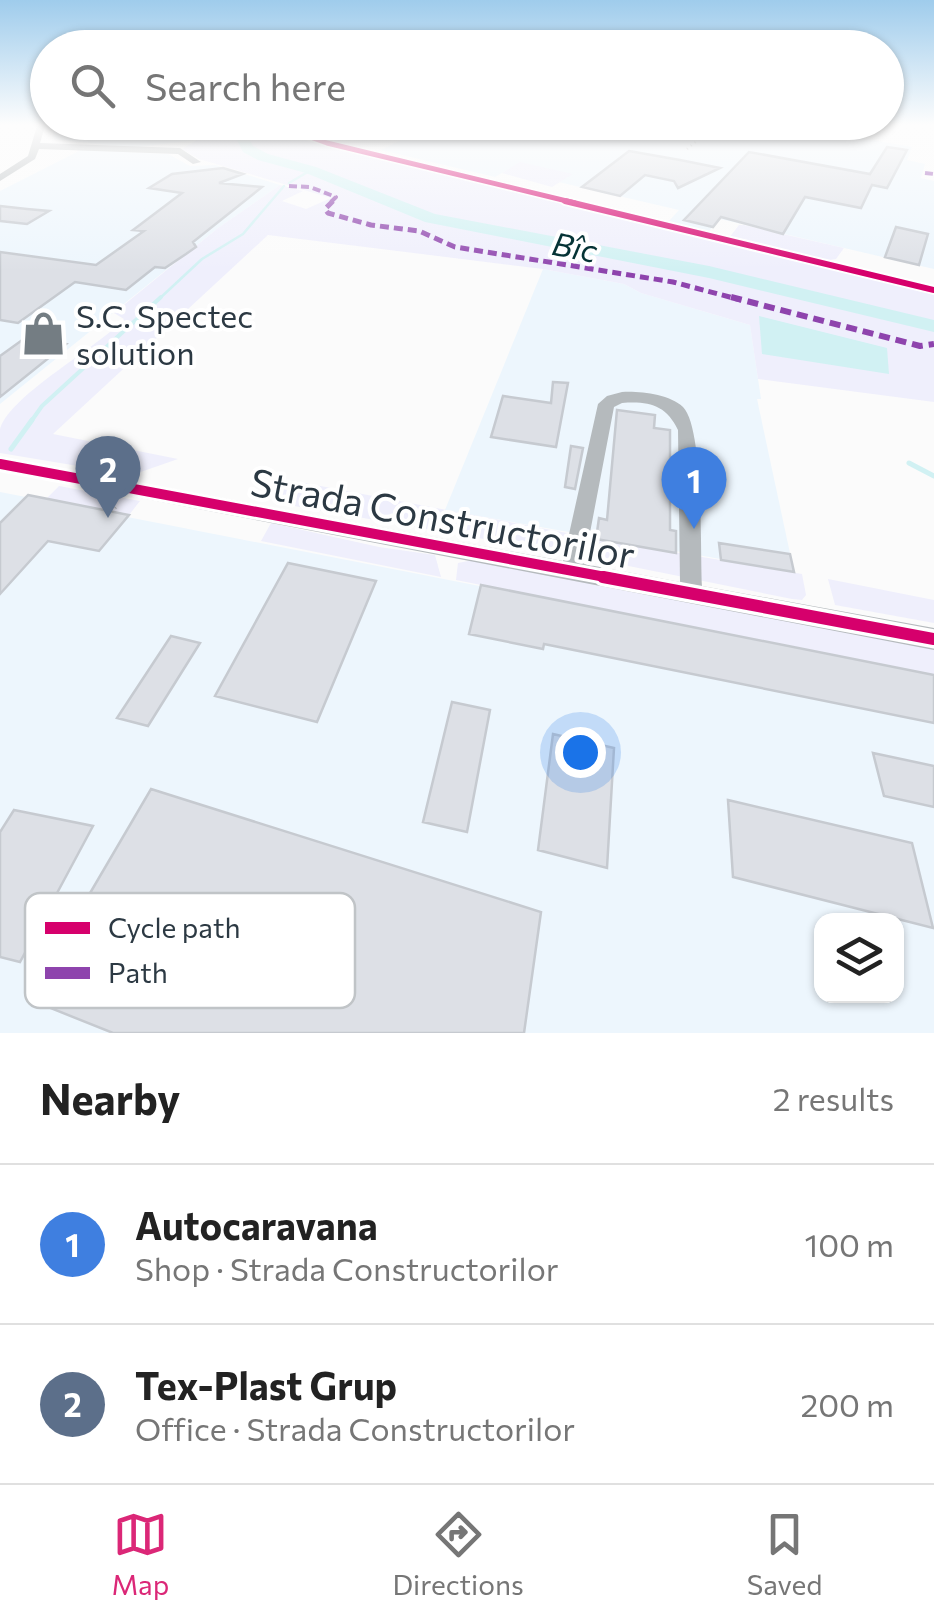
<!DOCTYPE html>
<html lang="en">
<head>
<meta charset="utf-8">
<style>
  :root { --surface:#fff; --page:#f2f2f2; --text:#222; --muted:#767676; --line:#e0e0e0; --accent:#db2777 }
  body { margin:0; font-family:Commissioner,sans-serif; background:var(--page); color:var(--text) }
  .controls { position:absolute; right:30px; bottom:30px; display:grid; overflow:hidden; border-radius:20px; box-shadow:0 2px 8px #0004 }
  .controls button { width:90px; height:90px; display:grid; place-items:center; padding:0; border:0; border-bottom:2px solid var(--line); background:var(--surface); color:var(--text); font:50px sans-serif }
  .you { position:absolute; left:580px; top:752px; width:35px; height:35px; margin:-25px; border:8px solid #fff; border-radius:50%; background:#1a73e8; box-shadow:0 0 0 15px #1a73e833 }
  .badge { display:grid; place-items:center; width:65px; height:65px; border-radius:50%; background:var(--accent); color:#fff; font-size:32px; font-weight:700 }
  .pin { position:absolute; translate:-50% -82px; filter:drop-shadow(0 2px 5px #0008) }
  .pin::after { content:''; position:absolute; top:52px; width:35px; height:30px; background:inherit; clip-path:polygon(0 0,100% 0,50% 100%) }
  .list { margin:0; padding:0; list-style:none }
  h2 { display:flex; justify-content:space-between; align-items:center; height:130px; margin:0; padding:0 40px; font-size:42px }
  h2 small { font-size:32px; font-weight:400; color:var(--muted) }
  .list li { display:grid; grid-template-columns:65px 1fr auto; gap:30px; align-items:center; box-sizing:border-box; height:160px; padding:0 40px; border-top:2px solid var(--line) }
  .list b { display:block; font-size:38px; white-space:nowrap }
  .list p { margin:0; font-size:32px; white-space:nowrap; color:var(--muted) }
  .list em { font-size:32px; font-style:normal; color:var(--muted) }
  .icon { flex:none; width:55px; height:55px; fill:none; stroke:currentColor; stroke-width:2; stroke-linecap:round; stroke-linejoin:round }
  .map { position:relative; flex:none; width:934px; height:1033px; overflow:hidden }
  .search { position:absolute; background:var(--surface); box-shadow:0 2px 8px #0004; left:30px; right:30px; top:30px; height:110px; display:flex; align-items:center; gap:25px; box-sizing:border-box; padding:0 35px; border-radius:55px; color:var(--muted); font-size:38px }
  .sheet { height:450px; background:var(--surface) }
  nav { display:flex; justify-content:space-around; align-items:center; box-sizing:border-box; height:140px; border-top:2px solid var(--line); background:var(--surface); font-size:28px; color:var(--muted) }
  nav a { display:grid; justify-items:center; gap:5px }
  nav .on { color:var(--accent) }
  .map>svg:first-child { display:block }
  .built { fill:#edf6fd; fill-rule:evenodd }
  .green { fill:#efeffc }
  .water { fill:#d1f1f3 }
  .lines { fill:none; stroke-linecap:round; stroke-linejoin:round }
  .stream-far2 { stroke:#d1f1f3; stroke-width:2.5 }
  .stream-far1 { stroke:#d1f1f3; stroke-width:4 }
  .stream { stroke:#d1f1f3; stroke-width:5 }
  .river { fill:#d1f1f3; fill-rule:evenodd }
  .building { fill:#dde0e6; stroke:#c6cad0; stroke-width:2.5 }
  .path { stroke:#babebf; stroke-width:2.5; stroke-dasharray:1 4; stroke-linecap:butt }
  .minor { fill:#b5babd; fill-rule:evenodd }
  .quiet-far2 { stroke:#8e44ad; stroke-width:4; stroke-dasharray:8 4; stroke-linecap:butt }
  .quiet-far1 { stroke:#8e44ad; stroke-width:5; stroke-dasharray:9 5; stroke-linecap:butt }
  .quiet { stroke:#8e44ad; stroke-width:6; stroke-dasharray:11 6; stroke-linecap:butt }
  .cycleway-far3-casing { stroke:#fff; stroke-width:8 }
  .cycleway-far2-casing { stroke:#fff; stroke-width:10 }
  .cycleway-far1-casing { stroke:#fff; stroke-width:16 }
  .cycleway-casing { stroke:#fff; stroke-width:19 }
  .cycleway-far3 { stroke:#d6006c; stroke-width:5 }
  .cycleway-far2 { stroke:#d6006c; stroke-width:6 }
  .cycleway-far1 { stroke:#d6006c; stroke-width:10 }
  .cycleway { stroke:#d6006c; stroke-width:12 }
  .labels { text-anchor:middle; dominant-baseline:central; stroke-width:8; stroke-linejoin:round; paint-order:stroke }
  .far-water-label { font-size:32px; font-style:italic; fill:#053335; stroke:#fff }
  .far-poi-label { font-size:32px; fill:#2c3943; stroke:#fff; text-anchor:start }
  .street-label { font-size:38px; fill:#2c3943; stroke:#fff }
  .key { fill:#fff; stroke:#c0c4c7; stroke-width:2.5 }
  .key-label { font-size:28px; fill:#2c3943 }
</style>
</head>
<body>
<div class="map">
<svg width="934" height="1033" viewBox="0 0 934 1033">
  <rect width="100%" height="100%" fill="#fbfbfb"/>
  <path class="built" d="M52,126h144l1,4 11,-1 2,9 -78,10 -78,-9z
    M307,126h486l119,21 -5,13 18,4 -4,14 13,3v88l-214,-50 -13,14 -35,-8 -3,-4 10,-11 -172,-40 -12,7 -114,-27 28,-14 -24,-6 -23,9z
    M81,150l87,4 22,12 25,-1 65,20 -62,43 -218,176v-213z
    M543,269l81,15 17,9 109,32 11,74h-4l37,173 -349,-62z
    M0,492l934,183v358h-934zM822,921h74v75h-74z"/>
  <path class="green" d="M196,126h89l20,14 629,153v109l-176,-23 -8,-54 -109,-32 -17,-9 -81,-15 -275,-34 -215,199 125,25 -46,16 -132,-22c0,-7 0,-18 0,-24 11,-35 99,-82 124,-110l-10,-6 104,-85 62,-43 23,6 -21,10 24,8 25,-11 -132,-39 -17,-10 15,-9 13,-2 -2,-8h-11z
    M520,162l53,12 -21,13 -50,-14z
    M739,225h5l100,23 -8,11 -11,2 -96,-23z
    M284,479l283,54 -1,8 -13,10 -276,-48z
    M59,486l81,15 -11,14 -83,-16z
    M271,523l108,24 56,8 6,22 -180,-36z
    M585,537l217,37 4,21 -4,5 -10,-1 -208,-42z
    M473,560l461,89v26l-478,-95 2,-17z
    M828,579l106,21v23l-99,-18z"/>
  <path class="water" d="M759,316l128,32 2,26 -127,-20z"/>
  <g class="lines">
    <path class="stream-far2" d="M289,183l22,-13
      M158,300l44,-41 41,-25 41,-48"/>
    <path class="stream-far1" d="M30,423l12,-17 119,-109"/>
    <path class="stream" d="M11,449l21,-29
      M909,463l25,13"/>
    <path class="river" d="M230,126h12l11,20 15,8 48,13 119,47 274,52 225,54v12l-225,-54 -284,-56 -119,-49 -48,-13 -15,-8z"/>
  </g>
  <path class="building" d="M887,147l20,3 -20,38 -15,-3 -11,23 -56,-11 -22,37 -62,-17 -8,10 -29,-7 65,-68 121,22z
    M629,151l51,9 40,8 -42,20 -4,-7 -29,-6 -25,21 -38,-9z
    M223,168l20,6 -24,9 43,4 -69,55 3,5 -10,7 -21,14 -10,-1 -29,23 -51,-8 -57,41 -18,-3v-68l96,13 48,-34 -11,-1 49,-37 -33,-5 23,-14z
    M0,206l27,3 22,2 -22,13 -27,-3z
    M896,227l32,7 -9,31 -34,-8z
    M25,338l41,6 -66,53v-41z
    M553,382l15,1 -12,64 -65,-10 12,-41 48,7z
    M617,410l38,5 -1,13 16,2v100l6,1v22l-80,-14 3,-21 8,2z
    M571,446l12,2 -8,41 -10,-2z
    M28,495l101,20 -30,36 -51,-10 -48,53v-71z
    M719,543l71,11 4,18 -73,-12z
    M288,563l88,18 -59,141 -102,-26z
    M481,585l453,90v48l-390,-79 -1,5 -74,-15z
    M171,636l29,7 -52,83 -31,-8z
    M452,702l38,8 -23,122 -44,-10z
    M553,734l61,14 -7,120 -69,-18z
    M873,753l61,13v41l-50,-11z
    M151,789l390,123 -17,121h-411l-85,-34z
    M728,800l184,43 21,85 -200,-51z
    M14,810l79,16 -73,136 -20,-5v-125z"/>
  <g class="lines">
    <path class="path" d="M687,149l12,-10
      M112,512l6,-7"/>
    <path class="minor" d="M37,126h8l-5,17 140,5 21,14 -8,2 -15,-10 -139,-5 -4,10 -35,22v-7l28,-18z
      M289,126h9l7,6 25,9 604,145v8l-610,-149 -25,-9z
      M622,392c18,-1 47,2 61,15 21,21 17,144 19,179l232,42v22l-934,-179v-14l563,104 35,-157 9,-8zM622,403c27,-2 44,2 56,27l2,152 -96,-18 30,-157z"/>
    <path class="quiet-far2" d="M925,173l9,1
      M289,186l21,1 26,10 -6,6"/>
    <path class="quiet-far1" d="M333,201l-8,8 3,4 43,12 48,6 36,16 218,35 68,18"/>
    <path class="quiet" d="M731,297l189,49 14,-2"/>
    <defs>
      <path id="cycleway-far3" d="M293,126l9,8 25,9 248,60"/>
      <path id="cycleway-far2" d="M565,201l369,89"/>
      <path id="cycleway-far1" d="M0,464l616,115"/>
      <path id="cycleway" d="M603,577l331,62"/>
    </defs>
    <use href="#cycleway-far3" class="cycleway-far3-casing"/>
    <use href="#cycleway-far2" class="cycleway-far2-casing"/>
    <use href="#cycleway-far1" class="cycleway-far1-casing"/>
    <use href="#cycleway" class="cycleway-casing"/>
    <use href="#cycleway-far3" class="cycleway-far3"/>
    <use href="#cycleway-far2" class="cycleway-far2"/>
    <use href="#cycleway-far1" class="cycleway-far1"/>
    <use href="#cycleway" class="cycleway"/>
  </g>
  <linearGradient id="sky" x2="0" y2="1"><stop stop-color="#9fccec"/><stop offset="0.46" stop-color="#fdfdfd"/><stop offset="1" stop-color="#fdfdfd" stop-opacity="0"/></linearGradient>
  <rect width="934" height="271" fill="url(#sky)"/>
  <defs>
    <symbol id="shop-bare" viewBox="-9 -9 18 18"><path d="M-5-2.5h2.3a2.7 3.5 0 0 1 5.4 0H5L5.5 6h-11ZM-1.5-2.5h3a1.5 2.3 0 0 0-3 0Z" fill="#747d83" stroke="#fff" stroke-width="2.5" paint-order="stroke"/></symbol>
  </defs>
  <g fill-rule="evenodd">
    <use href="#shop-bare" x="12" y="302" width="63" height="63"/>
  </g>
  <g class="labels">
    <g class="far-water-label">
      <text transform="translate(575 246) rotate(11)">Bîc</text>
    </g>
    <g class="far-poi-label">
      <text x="76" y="315">S.C. Spectec<tspan x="76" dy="37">solution</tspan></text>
    </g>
    <g class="street-label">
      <text transform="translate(443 517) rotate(11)">Strada Constructorilor</text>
    </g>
  </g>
  <rect x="25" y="893" width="330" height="115" rx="15" class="key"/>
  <rect x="45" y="922" width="45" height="12" fill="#d6006c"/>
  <rect x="45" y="967" width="45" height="12" fill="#8e44ad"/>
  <g class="key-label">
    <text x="108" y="938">Cycle path</text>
    <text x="108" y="983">Path</text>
  </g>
</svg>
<div class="controls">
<button><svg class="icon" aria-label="layers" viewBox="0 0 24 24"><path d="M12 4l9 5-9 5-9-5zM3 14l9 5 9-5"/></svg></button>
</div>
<div class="you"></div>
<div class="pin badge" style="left:694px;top:529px;background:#3f7fe0">1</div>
<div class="pin badge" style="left:108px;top:518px;background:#5c6f8a">2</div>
<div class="search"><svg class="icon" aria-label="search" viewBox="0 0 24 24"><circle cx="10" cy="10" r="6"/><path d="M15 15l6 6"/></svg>Search here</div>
</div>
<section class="sheet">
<h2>Nearby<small>2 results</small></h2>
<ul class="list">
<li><span class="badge" style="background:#3f7fe0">1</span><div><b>Autocaravana</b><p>Shop · Strada Constructorilor</p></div><em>100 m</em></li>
<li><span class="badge" style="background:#5c6f8a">2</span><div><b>Tex-Plast Grup</b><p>Office · Strada Constructorilor</p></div><em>200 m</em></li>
</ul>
</section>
<nav>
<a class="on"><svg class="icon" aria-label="map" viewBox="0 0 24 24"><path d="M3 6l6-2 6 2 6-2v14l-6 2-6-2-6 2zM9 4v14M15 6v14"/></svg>Map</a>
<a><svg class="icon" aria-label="directions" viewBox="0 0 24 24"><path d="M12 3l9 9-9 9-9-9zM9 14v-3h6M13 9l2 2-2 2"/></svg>Directions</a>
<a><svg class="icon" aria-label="saved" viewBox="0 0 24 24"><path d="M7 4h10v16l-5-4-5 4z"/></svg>Saved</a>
</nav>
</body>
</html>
